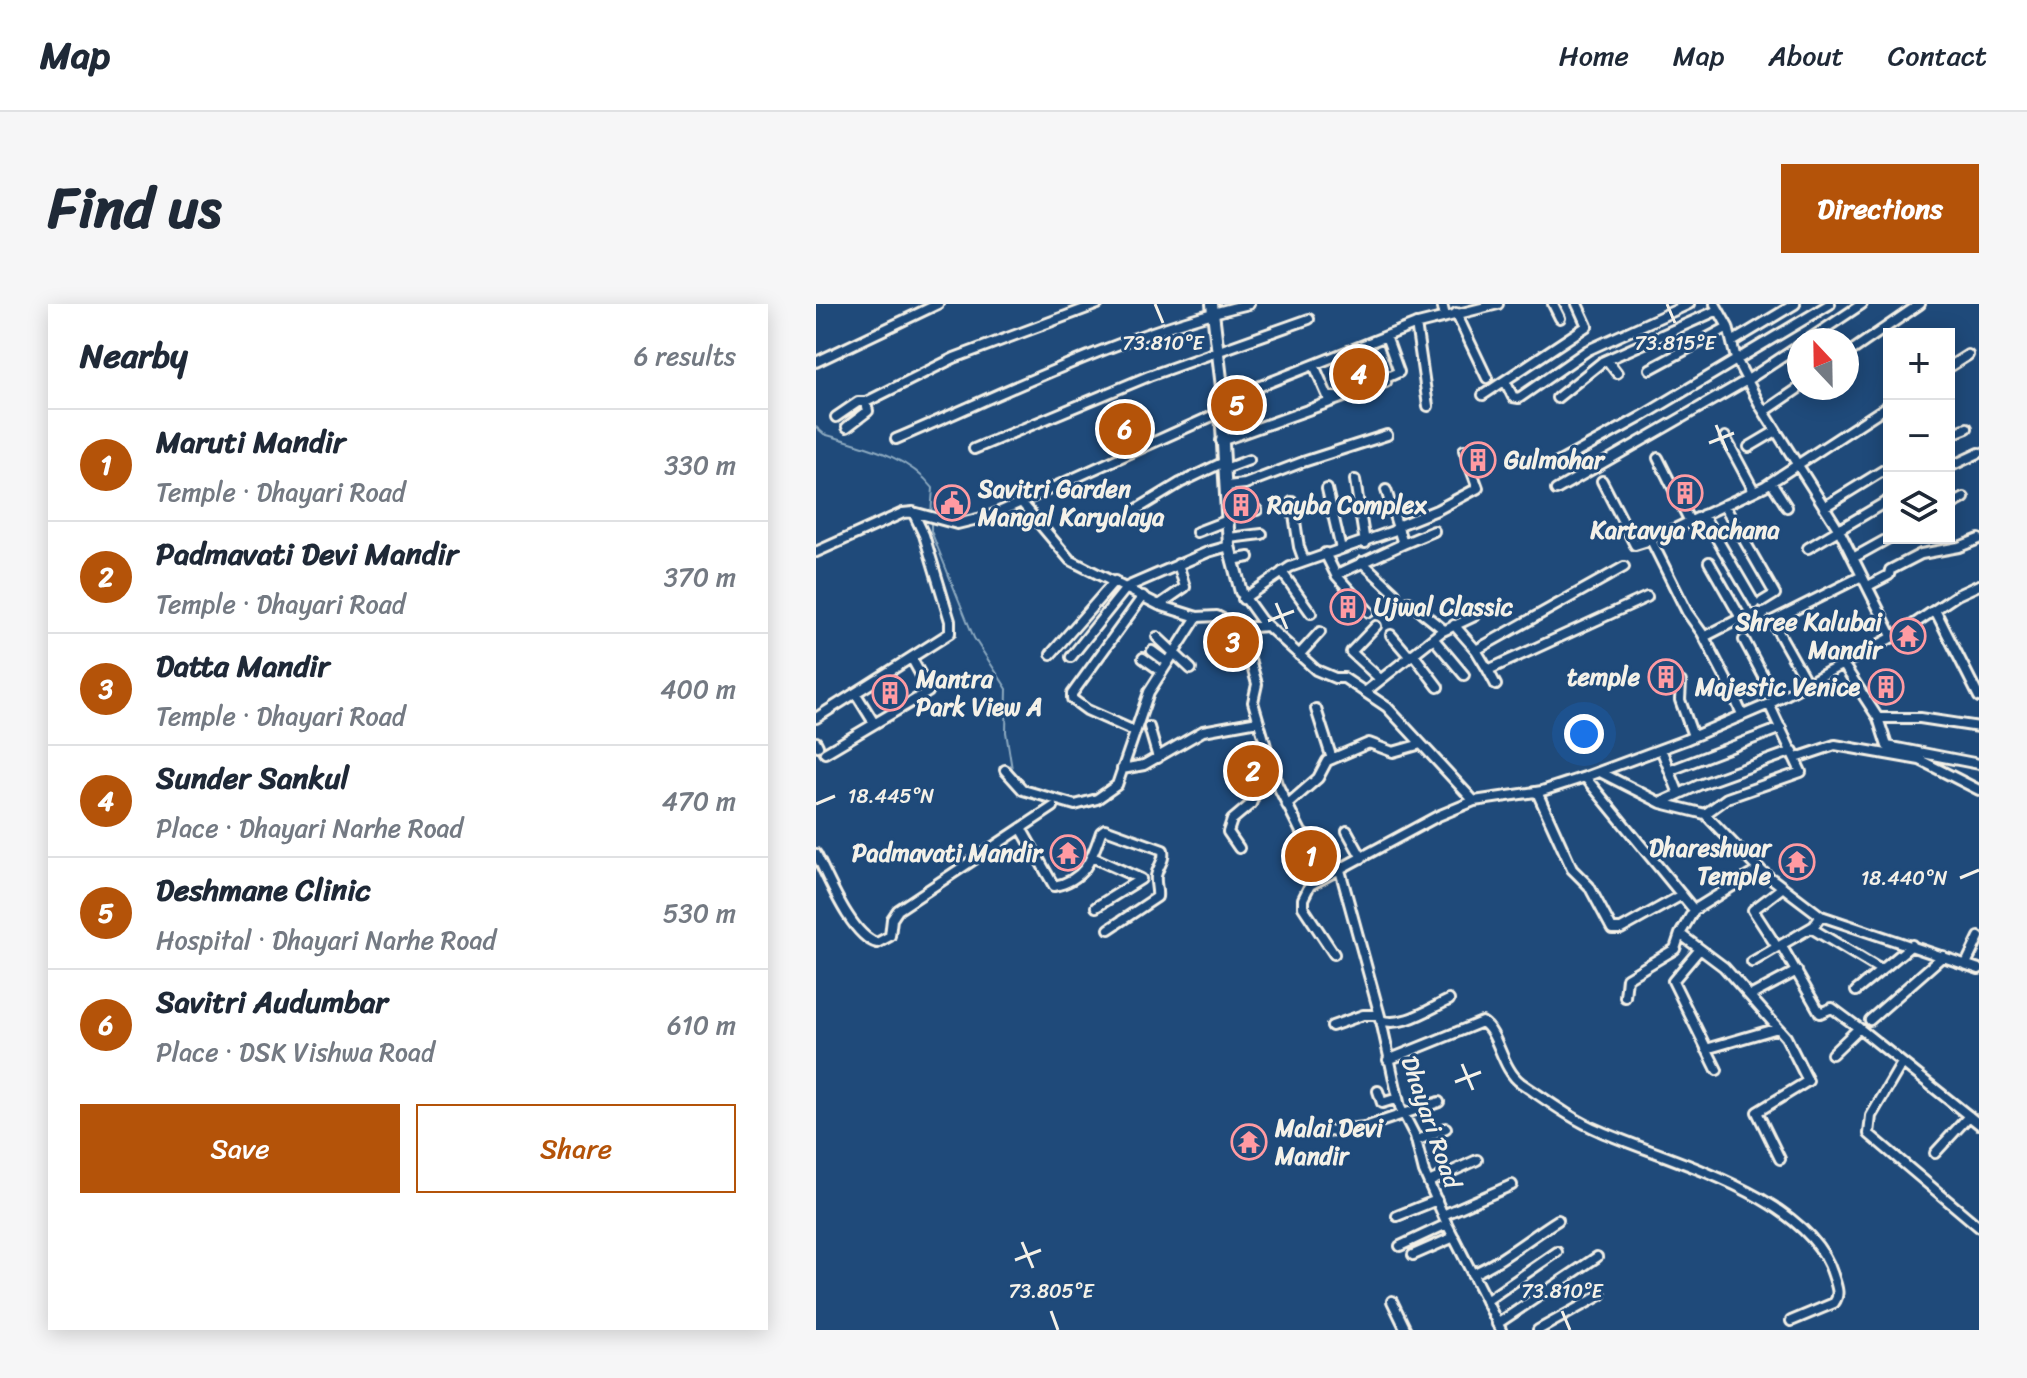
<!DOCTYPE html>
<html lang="en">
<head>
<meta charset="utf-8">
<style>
  :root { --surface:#fff; --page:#f6f6f7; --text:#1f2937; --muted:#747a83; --line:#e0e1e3; --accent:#b45309 }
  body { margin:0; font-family:Sriracha,sans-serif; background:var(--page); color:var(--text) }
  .controls { position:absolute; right:24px; top:24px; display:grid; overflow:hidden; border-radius:0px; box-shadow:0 4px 20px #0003 }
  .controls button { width:72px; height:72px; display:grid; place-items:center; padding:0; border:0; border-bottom:2px solid var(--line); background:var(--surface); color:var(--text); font:40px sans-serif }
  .compass { position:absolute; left:971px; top:24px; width:72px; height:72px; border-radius:50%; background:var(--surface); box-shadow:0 4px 20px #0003; rotate:338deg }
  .you { position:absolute; left:768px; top:430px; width:28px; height:28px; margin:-20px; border:6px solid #fff; border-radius:50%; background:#1a73e8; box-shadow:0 0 0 12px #1a73e833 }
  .badge { display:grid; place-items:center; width:52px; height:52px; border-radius:50%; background:var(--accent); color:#fff; font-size:26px; font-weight:700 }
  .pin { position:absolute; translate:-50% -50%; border:4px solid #fff; box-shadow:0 2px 8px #0006 }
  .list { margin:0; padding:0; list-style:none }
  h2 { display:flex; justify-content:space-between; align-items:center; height:104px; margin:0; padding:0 32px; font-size:34px }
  h2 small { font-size:26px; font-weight:400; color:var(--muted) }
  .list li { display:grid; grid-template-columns:52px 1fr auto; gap:24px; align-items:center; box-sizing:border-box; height:112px; padding:0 32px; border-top:2px solid var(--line) }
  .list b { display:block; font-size:30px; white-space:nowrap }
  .list p { margin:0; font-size:26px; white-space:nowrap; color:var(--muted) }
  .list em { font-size:26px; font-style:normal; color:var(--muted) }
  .actions { display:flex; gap:16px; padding:24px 32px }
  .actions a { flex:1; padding:18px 0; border:2px solid var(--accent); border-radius:0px; text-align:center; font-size:28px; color:var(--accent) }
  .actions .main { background:var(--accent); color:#fff }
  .icon { flex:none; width:44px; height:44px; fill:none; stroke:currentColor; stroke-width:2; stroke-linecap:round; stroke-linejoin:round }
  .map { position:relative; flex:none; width:1163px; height:1026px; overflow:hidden; border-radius:0px }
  header { display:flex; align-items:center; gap:48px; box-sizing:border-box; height:112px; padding:0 40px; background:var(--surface); border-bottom:2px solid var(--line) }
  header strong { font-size:38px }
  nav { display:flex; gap:44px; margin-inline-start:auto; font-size:28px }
  .intro { display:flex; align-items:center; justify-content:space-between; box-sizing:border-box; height:192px; padding:0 48px }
  h1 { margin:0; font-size:56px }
  .button { padding:20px 36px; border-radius:0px; background:var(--accent); color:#fff; font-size:28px; font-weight:700 }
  main { display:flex; gap:48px; padding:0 48px }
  aside { flex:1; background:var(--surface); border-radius:0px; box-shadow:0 4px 20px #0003 }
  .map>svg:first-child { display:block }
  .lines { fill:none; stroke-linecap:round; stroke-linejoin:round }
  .stream { stroke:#8daac0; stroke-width:2 }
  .minor-casing { stroke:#f4f1e8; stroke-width:14 }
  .major-casing { stroke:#f4f1e8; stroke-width:16 }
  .minor { stroke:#1f4a7a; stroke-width:8 }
  .major { stroke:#1f4a7a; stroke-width:10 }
  .ticks { fill:none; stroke:#f4f1e8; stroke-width:3 }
  .labels { text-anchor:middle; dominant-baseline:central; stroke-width:6; stroke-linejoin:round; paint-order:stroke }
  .poi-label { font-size:24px; font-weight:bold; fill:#f4f1e8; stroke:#1f4a7a; text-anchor:start }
  .street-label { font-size:24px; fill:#f4f1e8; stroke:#1f4a7a }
  .ticks-label { font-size:20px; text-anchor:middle; fill:#f4f1e8; stroke:#1f4a7a; stroke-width:6; stroke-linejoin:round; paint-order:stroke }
</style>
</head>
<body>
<header>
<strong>Map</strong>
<nav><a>Home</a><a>Map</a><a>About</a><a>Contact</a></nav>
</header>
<div class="intro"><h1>Find us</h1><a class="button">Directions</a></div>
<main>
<aside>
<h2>Nearby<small>6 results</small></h2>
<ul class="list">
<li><span class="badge">1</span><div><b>Maruti Mandir</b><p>Temple · Dhayari Road</p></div><em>330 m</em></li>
<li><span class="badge">2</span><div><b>Padmavati Devi Mandir</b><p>Temple · Dhayari Road</p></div><em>370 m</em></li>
<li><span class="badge">3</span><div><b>Datta Mandir</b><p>Temple · Dhayari Road</p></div><em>400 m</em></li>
<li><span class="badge">4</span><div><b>Sunder Sankul</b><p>Place · Dhayari Narhe Road</p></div><em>470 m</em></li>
<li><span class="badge">5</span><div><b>Deshmane Clinic</b><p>Hospital · Dhayari Narhe Road</p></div><em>530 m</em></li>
<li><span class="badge">6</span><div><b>Savitri Audumbar</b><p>Place · DSK Vishwa Road</p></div><em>610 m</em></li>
</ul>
<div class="actions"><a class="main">Save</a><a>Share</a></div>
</aside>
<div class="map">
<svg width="1163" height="1026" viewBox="0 0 1163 1026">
  <rect width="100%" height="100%" fill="#1f4a7a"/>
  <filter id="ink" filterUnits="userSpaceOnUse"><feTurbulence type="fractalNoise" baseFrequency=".0125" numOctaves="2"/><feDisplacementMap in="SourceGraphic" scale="16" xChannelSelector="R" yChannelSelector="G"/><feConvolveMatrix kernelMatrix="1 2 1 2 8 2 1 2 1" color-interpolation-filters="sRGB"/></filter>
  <g filter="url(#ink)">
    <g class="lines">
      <path class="stream" d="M0,123l8,7c39,12 83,21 109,54l-2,26
        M115,217v10l43,107 33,51 -1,43 6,37"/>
      <defs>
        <path id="minor" d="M626,0l3,12
          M737,0l7,14
          M899,0l13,23 8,32 25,48 78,123 53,106
          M640,9l31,65
          M600,20l12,82
          M992,36l54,-36
          M916,38l63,-38
          M1031,50l73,-50
          M791,56l10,13
          M0,58l122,-58
          M498,61l14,32h7
          M1133,63l19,-12
          M834,65l78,-42
          M565,76l18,-8 -13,-36
          M689,77l8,16 6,1 69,-48 101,-46
          M667,91l104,-69 -10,-22
          M741,94l45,-36 116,-52
          M404,98l194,-77 84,-21
          M948,108l35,-24
          M20,113l22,-15h8l88,-44 144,-54
          M31,123l21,-16 -2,-9
          M1133,131l18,-7
          M909,133l29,54
          M80,135c115,-49 230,-107 353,-135
          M405,137l165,-59
          M933,143l27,-16
          M158,145l175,-73 160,-57
          M842,154l32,64
          M738,161l87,-48 189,-113
          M1133,163l30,-14
          M409,165l24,-9
          M539,176l10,63
          M786,177l33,64 16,-5 114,-54 124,-81
          M955,178l16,25
          M411,182l18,-2 58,-22 84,-27
          M511,185l14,60
          M740,186l193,-111 50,-33
          M476,198l7,45 5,14
          M206,199l48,57 89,45 38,12 20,-1 24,12 16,56 -4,18 24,82 24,48 39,38 40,146 20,91 15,29 9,36 23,52 54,106
          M908,201l51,89 -13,8
          M1133,202l15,-8
          M1008,203l65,-40
          M318,207l46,-28 44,-21
          M412,210l29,-4
          M887,211l52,89
          M381,228l31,-12
          M413,234l33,-4
          M835,236l36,72 15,21 26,50 14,31
          M587,240l31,-13
          M992,244l81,-48
          M0,248l87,-39 10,-1 44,12 33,-8 231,-104
          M509,249l11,22
          M1037,254l36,-20
          M416,256l17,-3
          M546,258l33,31
          M808,263l-148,83 12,20 159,-73
          M466,268l29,41
          M1052,282l21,-11 1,-5 31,-16 38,-7 20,-8
          M425,288l20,28 55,50 19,8h9l43,29 87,94
          M427,295l47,-32 103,-36 9,-7 35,-14 41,-22 -14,-38
          M593,298l35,28
          M343,301l26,-18 -7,-23
          M1119,306l44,87
          M553,308l-33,-37 67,-31 -17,-54
          M638,321l22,25
          M560,322l-25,26 29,27
          M425,324l26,-2
          M575,331l18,21
          M341,333l34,32
          M888,333l37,-19 -32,-56
          M617,334l31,37
          M928,336l32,60
          M336,347l15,11
          M235,350l64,-73
          M597,350l25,33
          M483,351l21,-23
          M255,353l56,-70 81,-35 21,-6
          M327,354l18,13
          M1027,360l35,54 9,28 92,18
          M672,366l8,15
          M865,378l-1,18 13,36
          M991,379l-35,-62 90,-45
          M549,388l76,-60 34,-16
          M40,390l18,29
          M500,405l16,50
          M0,414l134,-85v-12l-26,-86 -11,-23
          M1062,414h42l59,9
          M333,423l9,31
          M318,427l-47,-21 -15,-11v-5l71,-98
          M0,438l2,4
          M845,445l18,45
          M9,449l103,-61v-4l-16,-29
          M980,454l39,-13 85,15 59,30
          M306,465l22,-4 59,-34 55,-10
          M189,466l18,20 52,15 22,-6 20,-14 32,-93 48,-75
          M855,466l110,-42
          M784,468l61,31 44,11 50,52 66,50 158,53
          M769,473l109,133 -14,24 44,33 62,70 22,44 -51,31 23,47
          M721,488l35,77 17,17 23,43h9l61,-34
          M846,498l37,-17 94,-34
          M471,501l31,-27 9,-17 42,-18 24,9 28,-8
          M889,510l22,-16 74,-26 -32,-68
          M205,524l33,58c32,-6 38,-28 47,-54l4,-3 58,21c2,12 -5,15 -7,26 -1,7 2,14 1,21l-48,32
          M531,527l15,27
          M423,544l-11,-16 4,-12 19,-16 7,-18 16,-13
          M0,550c12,23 35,82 61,89l13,-7 2,-17 6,-9 155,-103
          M276,553l49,22 -45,28
          M878,606l66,-41
          M1005,612l-7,10 -33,19 39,68 12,-5 27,20
          M995,624l70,42
          M961,643l-24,-37 30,-23
          M884,645l-27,32 44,89
          M518,650l-31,-47v-8l7,-14 128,-69 36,-15 68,-10 43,-14 100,-37 84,-36 133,-72 55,-37 22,-10
          M936,658l27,-16
          M1150,660l13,-27
          M1040,687l56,-46
          M934,692l47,-25
          M809,693l2,-19 48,-29 5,-15
          M564,716c23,8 49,-11 69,-20
          M1054,716l73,-64
          M516,722l31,-11h16
          M890,745l72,-21
          M1016,750l27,-26 120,96
          M572,756l94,-38c17,10 19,47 39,61 24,16 52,37 79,48 68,30 209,64 233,144 3,10 8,19 1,28l-43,18
          M1086,759l-31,53 -2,18 110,93
          M562,787l4,12 16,-5
          M510,827l39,-4 74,-25
          M600,837l30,-13
          M1119,849l34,-37
          M613,878l48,-22
          M627,911l69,-30
          M581,912l40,-16
          M584,942l47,-22
          M597,951l41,-18
          M656,970c31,-13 57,-36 86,-54
          M576,997l14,29
          M670,997l71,-49
          M681,1020l100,-67
          M722,1026l63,-35"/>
        <path id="major" d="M396,0l10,83 -2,6 9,153 12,46"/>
      </defs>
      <use href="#minor" class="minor-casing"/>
      <use href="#major" class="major-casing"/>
      <use href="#minor" class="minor"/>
      <use href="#major" class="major"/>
    </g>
  </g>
  <path class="ticks" d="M339,0l8,19M851,0l8,19M900,121l11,26M893,139l25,-10M460,299l11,26M452,317l26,-10M0,500l19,-8M1144,574l19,-8M646,760l11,26M639,778l26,-10M206,938l11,26M199,956l26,-10M235,1007l7,19M746,1007l8,19"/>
  <defs>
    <symbol id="building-ring" viewBox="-11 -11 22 22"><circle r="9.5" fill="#1f4a7a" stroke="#ff9aa2" stroke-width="1.5"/><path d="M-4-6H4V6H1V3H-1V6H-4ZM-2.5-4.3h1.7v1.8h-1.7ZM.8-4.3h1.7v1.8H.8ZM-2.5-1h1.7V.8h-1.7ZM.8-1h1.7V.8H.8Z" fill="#ff9aa2"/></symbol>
    <symbol id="civic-ring" viewBox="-11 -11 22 22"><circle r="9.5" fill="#1f4a7a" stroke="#ff9aa2" stroke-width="1.5"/><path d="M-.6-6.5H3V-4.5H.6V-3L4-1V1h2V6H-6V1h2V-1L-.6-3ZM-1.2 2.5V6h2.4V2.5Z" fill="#ff9aa2"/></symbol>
    <symbol id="temple-ring" viewBox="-11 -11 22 22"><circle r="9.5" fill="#1f4a7a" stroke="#ff9aa2" stroke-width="1.5"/><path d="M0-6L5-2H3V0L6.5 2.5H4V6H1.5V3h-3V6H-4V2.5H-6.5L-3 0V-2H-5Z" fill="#ff9aa2"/></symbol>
  </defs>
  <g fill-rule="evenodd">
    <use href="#building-ring" x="642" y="136" width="40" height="40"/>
    <use href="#building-ring" x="849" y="169" width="40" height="40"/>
    <use href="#civic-ring" x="116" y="179" width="40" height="40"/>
    <use href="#building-ring" x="405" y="181" width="40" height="40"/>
    <use href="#building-ring" x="512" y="283" width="40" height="40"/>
    <use href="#temple-ring" x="1072" y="312" width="40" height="40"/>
    <use href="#building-ring" x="830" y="353" width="40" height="40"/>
    <use href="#building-ring" x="1050" y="363" width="40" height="40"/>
    <use href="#building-ring" x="54" y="369" width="40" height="40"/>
    <use href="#temple-ring" x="232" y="529" width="40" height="40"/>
    <use href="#temple-ring" x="961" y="538" width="40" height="40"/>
    <use href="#temple-ring" x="413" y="818" width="40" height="40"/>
  </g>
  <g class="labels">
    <g class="poi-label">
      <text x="688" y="156">Gulmohar</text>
      <text x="162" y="185">Savitri Garden<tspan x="162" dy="28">Mangal Karyalaya</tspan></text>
      <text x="451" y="201">Rayba Complex</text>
      <text x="869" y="226" text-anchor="middle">Kartavya Rachana</text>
      <text x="558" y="303">Ujwal Classic</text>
      <text x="1066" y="318" text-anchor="end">Shree Kalubai<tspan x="1066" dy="28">Mandir</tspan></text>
      <text x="824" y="373" text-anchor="end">temple</text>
      <text x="100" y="375">Mantra<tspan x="100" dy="28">Park View A</tspan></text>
      <text x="1044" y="383" text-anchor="end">Majestic Venice</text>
      <text x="955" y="544" text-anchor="end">Dhareshwar<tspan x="955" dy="28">Temple</tspan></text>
      <text x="226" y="549" text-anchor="end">Padmavati Mandir</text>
      <text x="459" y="824">Malai Devi<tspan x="459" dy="28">Mandir</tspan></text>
    </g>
    <g class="street-label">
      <text transform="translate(615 818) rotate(71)">Dhayari Road</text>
    </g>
  </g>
  <g class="ticks-label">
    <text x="347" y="46">73.810°E</text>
    <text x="859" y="46">73.815°E</text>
    <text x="75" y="499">18.445°N</text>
    <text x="1088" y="581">18.440°N</text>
    <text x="235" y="994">73.805°E</text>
    <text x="746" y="994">73.810°E</text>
  </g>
</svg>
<div class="controls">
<button>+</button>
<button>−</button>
<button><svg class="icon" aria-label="layers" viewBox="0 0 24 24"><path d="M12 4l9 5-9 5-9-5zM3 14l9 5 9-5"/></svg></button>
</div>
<svg class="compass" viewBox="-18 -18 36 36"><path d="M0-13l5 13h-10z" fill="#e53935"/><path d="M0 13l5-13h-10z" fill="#747a83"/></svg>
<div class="you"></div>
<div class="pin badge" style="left:495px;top:552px">1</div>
<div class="pin badge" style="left:437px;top:467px">2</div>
<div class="pin badge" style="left:417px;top:338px">3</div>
<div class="pin badge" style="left:543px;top:70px">4</div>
<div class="pin badge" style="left:421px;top:101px">5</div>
<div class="pin badge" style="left:309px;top:125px">6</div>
</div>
</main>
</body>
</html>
